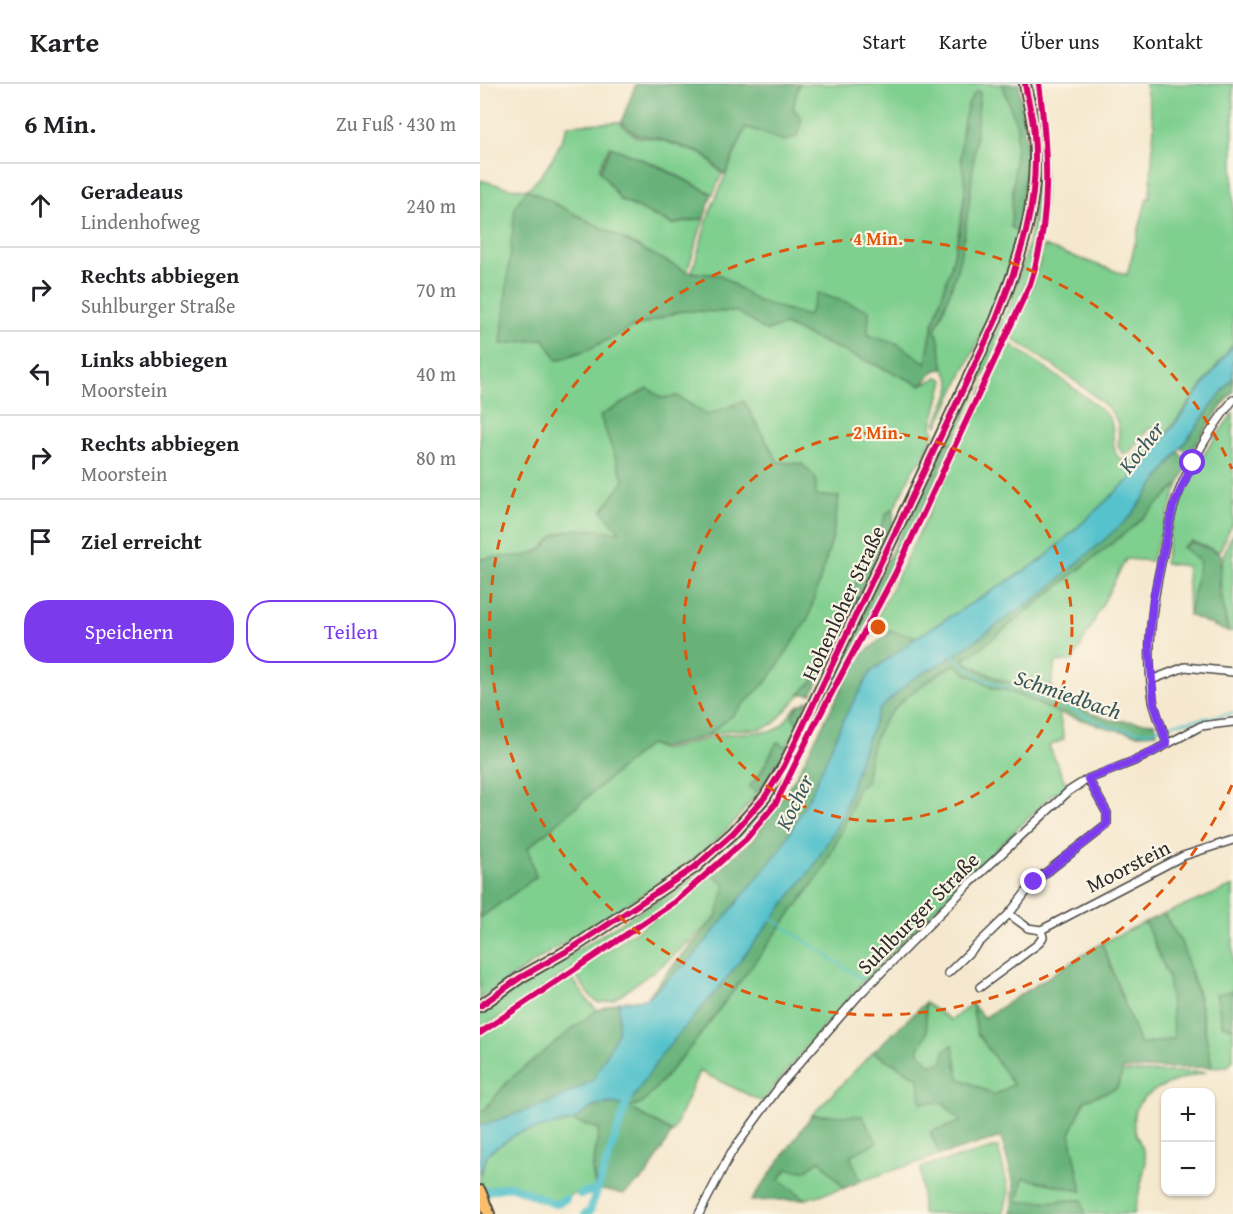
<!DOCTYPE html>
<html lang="de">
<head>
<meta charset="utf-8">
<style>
  :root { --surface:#fff; --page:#f6f6f6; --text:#202124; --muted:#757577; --line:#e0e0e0; --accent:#7c3aed }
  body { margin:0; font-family:"Gentium Book Plus",serif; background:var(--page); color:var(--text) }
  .controls { position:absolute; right:18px; bottom:18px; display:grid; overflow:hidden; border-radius:12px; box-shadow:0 2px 4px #0004 }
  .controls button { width:54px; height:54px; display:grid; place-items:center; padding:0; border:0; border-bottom:2px solid var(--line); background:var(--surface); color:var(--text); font:30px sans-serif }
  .stop { position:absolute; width:18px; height:18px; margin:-14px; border:4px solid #7c3aed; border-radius:50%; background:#fff }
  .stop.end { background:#7c3aed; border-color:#fff; box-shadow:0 2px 6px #0008 }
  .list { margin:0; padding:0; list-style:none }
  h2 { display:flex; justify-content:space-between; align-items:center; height:78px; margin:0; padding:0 24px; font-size:26px }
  h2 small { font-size:20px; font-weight:400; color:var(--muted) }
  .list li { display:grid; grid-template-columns:39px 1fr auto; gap:18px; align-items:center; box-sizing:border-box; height:84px; padding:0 24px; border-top:2px solid var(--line) }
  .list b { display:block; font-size:22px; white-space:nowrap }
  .list p { margin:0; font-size:20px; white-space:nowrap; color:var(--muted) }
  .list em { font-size:20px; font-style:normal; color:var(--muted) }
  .actions { display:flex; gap:12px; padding:18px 24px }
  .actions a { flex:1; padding:14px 0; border:2px solid var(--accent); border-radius:24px; text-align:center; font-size:21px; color:var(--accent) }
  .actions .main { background:var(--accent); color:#fff }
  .icon { flex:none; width:33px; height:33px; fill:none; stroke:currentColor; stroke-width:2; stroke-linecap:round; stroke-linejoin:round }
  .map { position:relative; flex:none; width:753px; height:1130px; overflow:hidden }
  header { display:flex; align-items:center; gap:36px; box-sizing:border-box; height:84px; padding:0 30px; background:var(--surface); border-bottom:2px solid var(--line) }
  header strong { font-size:28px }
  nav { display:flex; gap:33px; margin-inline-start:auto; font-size:21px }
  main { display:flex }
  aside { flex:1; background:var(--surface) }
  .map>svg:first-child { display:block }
  .green { fill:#7fcf8f; stroke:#557d5d; stroke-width:1.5 }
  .forest { fill:#67b27a; stroke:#496e52; stroke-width:1.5 }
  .water { fill:#56c3cc; stroke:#40777c; stroke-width:1.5 }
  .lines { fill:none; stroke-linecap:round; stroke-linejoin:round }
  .stream { stroke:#56c3cc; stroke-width:2 }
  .canal { stroke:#56c3cc; stroke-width:8 }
  .minor-casing { stroke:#494744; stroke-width:10 }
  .primary-casing { stroke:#494744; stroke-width:14 }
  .minor { stroke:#fff; stroke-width:7 }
  .primary { stroke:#f9bf6d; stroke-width:10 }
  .cycleway-casing { stroke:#fcf5e5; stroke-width:10 }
  .cycleway { stroke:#d6006c; stroke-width:6 }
  .route { stroke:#7c3aed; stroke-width:8 }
  .ring { fill:none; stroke:#df570e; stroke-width:3; stroke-dasharray:10 8 }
  .labels { text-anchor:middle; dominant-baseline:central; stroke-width:4.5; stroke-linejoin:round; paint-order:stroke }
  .street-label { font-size:21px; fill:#2b2b2b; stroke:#fcf5e5 }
  .water-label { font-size:22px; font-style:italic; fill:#38595b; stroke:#fcf5e5 }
  .centre { fill:#df570e; stroke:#fcf5e5; stroke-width:3 }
  .ring-label { font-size:18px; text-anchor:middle; font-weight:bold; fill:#df570e; stroke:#fcf5e5; stroke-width:4.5; stroke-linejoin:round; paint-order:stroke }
</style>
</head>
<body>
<header>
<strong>Karte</strong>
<nav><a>Start</a><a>Karte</a><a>Über uns</a><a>Kontakt</a></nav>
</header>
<main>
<aside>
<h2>6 Min.<small>Zu Fuß · 430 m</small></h2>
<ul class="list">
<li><svg class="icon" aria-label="ahead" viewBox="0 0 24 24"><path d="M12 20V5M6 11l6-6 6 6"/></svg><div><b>Geradeaus</b><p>Lindenhofweg</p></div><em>240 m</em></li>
<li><svg class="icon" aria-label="right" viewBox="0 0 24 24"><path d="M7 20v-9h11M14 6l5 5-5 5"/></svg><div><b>Rechts abbiegen</b><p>Suhlburger Straße</p></div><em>70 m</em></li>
<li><svg class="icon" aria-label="left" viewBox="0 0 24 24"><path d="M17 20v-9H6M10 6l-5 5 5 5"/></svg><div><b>Links abbiegen</b><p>Moorstein</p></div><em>40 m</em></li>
<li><svg class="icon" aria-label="right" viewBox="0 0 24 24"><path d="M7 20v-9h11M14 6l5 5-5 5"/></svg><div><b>Rechts abbiegen</b><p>Moorstein</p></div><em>80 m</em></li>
<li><svg class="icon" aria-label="arrive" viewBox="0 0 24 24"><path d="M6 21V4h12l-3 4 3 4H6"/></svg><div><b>Ziel erreicht</b></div></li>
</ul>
<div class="actions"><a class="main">Speichern</a><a>Teilen</a></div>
</aside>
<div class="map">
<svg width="753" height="1130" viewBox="0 0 753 1130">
  <rect width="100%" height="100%" fill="#fcf5e5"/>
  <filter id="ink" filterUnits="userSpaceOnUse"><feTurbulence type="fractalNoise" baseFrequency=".0167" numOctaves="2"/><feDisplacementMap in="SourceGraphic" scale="12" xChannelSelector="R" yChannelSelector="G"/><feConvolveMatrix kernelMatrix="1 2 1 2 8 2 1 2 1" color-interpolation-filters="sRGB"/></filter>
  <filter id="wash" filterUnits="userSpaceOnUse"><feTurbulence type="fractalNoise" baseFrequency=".008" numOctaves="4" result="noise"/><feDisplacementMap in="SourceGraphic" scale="24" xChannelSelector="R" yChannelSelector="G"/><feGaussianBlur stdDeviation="1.35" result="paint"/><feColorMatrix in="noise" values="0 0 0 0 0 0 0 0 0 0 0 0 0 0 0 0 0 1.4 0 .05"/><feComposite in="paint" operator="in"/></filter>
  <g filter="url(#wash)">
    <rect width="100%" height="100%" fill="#f5e8cf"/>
    <path class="green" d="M319,0h203l15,42 -6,100 8,6 -13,47 -16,38 -53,110c0,-15 12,-26 14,-41 1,-7 -4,-11 -7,-17 -6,-12 -2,-26 -9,-38 9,-21 17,-43 23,-65 13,-56 16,-116 22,-174l-19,66 4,15v19l-7,42 -9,44 -16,46 -7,39 -28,-19 -140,-43 -38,-26 -28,-3 17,-58 37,-87 38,14z
      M552,0h6c4,48 10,99 3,148 -3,21 -11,42 -19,61l-70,151 -8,-5 65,-133 17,-51 7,-33 4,-101z
      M665,0h88v260l-69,93 -8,-8 -7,-1 -21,26 -5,-1 -5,-6c1,-9 2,-19 -2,-28 -10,-21 -81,-65 -103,-80l-1,-9 21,-45 11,-39 83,29 20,-77h3l4,-73z
      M138,38l19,15 18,1 49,17 18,19 -9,20 -58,-30 -46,-17 -10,22 21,31 52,25 32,-7 -17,54 -117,-60 -68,132 42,-5 14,21 31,-11 42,-21 50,-17 57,1 28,19 18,-6 137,60 18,-8 5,3 -12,46 2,8 -14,29 -5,3 -21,43 -7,4 -74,168 -40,43 -13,5 -31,1 -24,7 28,-22 75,-96 24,-80 7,-42 -23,-1 -14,-32 -24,-2 -34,-60 -37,13 -30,-19 -15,2 -14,-9 -47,27 23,65 -4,52 -43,-4 -22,6 -13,14 -17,7 -32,1 -13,2v-379l30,8 17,1c21,-16 31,-40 41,-64z
      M525,260l8,2c27,18 54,36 80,57 5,5 13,10 17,16 7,12 -4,50 24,39l18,-21 9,4 -17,25 -102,94 -125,77 -35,-7 -17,12 63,-127 33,-78z
      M753,329v109l-14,30 -27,-11 -10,6 18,15 -11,53 -2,-49 -23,-3 12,-56 21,-43z
      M699,400l-28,77 -25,-2 -53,102 -17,1 -5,23 -6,9 -47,-15 -32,-16 -2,-4 13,-8 158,-126z
      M753,450v97l-4,1c-8,-36 -16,-65 4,-98z
      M360,578l7,1 -32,58 -25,53 -35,52 -15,16 -49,43 -73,54 -138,91v-14l3,-3c43,-32 88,-59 133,-87 41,-25 85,-50 118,-85 49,-51 76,-115 106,-179z
      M476,581l37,23 13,2 53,23 5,26 -15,7 18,41 -15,8c-101,99 -206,194 -289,307l-64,-31 -26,61 -46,-25 15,-3 52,-61 128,-171 26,-55 9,-28 9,-7c2,-12 3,-25 7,-37 10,-37 48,-60 78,-79z
      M318,622v19l-11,22 -10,-4 -17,31 -11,13 8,6c-13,17 -26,34 -42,48 -39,35 -84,60 -128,87 -36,23 -72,47 -107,71v-81l56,-41 -8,-29 121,-104 14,6 65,-16 45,-3 9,-6 13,-17z
      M233,790l12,11 -7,31 -54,48 -51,36 -14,3 -7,-5 -18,-25 104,-70z
      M753,802v105l-17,3 6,31 11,3v32l-5,6 -16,1 -13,-70 -18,-55 -17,-28z
      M665,838l23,54 7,62 -35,7 -38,-102z
      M85,894h7l16,23 9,9 -88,70 -25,31 -4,-1v-74z
      M445,919l26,17 21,-16 5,29 37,51 -19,11 -36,-17 -16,-16 -13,3 -12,-15 9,-16z
      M393,968l46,26 42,44 -31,10 10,23 -79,26 -12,-25 14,-39 -51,-2z
      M642,988h84c-26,7 -78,19 -72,54 2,13 11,22 12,36l-12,52h-49l-4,-14 -63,2 5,-25 58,14 -11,-57 15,-34 32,-12z
      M93,1037l26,8 -7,41 3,19 -24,6 -16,8 -47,-19 -28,7v-14l8,-24 30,-20z
      M518,1063l11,45 -6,22h-81l-1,-47z
      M340,1076l24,28 -38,11 -27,-19 8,-11 18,2z"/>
    <path class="forest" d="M156,0h163l-6,24 9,11 -5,18 -13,4 -38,-14 -21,48 -21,-21 -50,-17 -17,-2 -16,-13z
      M522,0h17l8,72 -8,76 -8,-5 6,-101z
      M497,7l3,1c-6,58 -9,117 -22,174 -6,22 -15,44 -23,65l3,5 6,33 -8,1 -15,15 -136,-60 -19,6 -28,-19 -57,-1 -50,17 -42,21 -32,11 -13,-21 -43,5 14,-137 12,-18 160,83 33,3 38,26 50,15 10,-23 51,17 -1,25 30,9 28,19c2,-13 4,-27 8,-41 12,-41 30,-89 31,-133 0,-12 -3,-21 -4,-32 0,-18 2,-54 16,-66z
      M131,63l44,18 57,29 -8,24 -31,6 -53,-25 -20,-28z
      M753,293v15l-24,31 -20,32 -8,-7z
      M168,304l14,10 15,-2 30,19 37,-14 34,61 24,2 14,14v18l23,1 -7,42 -24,80 -39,60 -36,36 -28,22 -43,11 -13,-4 -121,104 8,29 -56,41v-358l13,-3 32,-1 17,-7 13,-14 22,-6 43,3 -18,-21 22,-30 -24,-65z
      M464,355l8,5 -49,110 -56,109 -7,-1z
      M698,368l11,10 -10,22 -44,41 -158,126 -13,8 2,4 32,16 47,15 6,-9 8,10 23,8 1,7 27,10 45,3 2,10 -20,1 -25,-5 -53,-16 -53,-23 -13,-2 -9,-4 -3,-4 -14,-6 -11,-9 -5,1c-30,19 -68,42 -78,79 -4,12 -5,25 -7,37l-9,7 -9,28 -26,55 -128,171 -52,61 -14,3 44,25 -25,43 -23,19 -28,-5 -3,-19 6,-41 -26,-8c20,-15 29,-22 54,-14l35,-53 151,-187 46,-106 19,-51 33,-30 42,-24 177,-139z
      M414,425l-1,14 -81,171h-12l13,-13 74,-168z
      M712,458l29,12 -2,36 9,42 -39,-17 11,-53 -17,-15z
      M411,547l26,6 -46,35 -27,46 -32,74 -32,58 -88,108 -46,41 24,-30 47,-53 8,-31 -12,-11 41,-35 40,-59 63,-121z
      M328,617l-10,24 -6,-9 6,-9 -3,1z
      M297,658l10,5 -17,29 -13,17 -8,-6 11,-13z
      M684,830l17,28 17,55 14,70 -89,2 -6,19 -32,12 -15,34 12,57 -59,-13 -5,24 64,-2 3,14h-73l2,-29 -13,-48 -61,18 -10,-23 31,-10 -17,-19h-23l-2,-25 -46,-26 52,-49 2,31 -9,16 12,15 13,-3 1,-11 9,-6 6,33 36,17 18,-11 -36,-51 -5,-29 12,14 118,-75 38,102 34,-7 -6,-62 -23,-54z
      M753,907v36l-10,-2 -7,-31z
      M139,918l-1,30 -24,48 -43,22 -71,24v-16h4l25,-30 63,-51 25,-19z
      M332,1031l50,1 15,26 -27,14 11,25 -17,7 -24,-28 -15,11 -18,-2 -8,10 27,20 -55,2z"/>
    <path class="water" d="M753,261v32l-103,140 -83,73 -94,66 -42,24 -32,30 -20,51 -16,54 -30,52 -94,121 -57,66 -35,53 -14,-4 -18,2 -22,16 -55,12 -30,20 -8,22v-49l71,-24 42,-22 25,-48 1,-30 27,-3 46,-41 88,-108 32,-58 32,-74 27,-46 46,-35 125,-77 12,-11 90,-83z"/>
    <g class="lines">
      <path class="stream" d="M471,570l28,23 26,11 11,-1 23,11 15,3 55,26 38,5 25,-8 61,-11
        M291,834l92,62"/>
      <path class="canal" d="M0,1109l30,-7 45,18 11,-5
        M100,1110l17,-4
        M105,1130l5,-3 39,-114"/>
    </g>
  </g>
  <g filter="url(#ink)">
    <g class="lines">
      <defs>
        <path id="minor" d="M671,596l34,-13 48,5
          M687,660c-4,-15 -11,-29 -14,-44 -7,-47 -2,-91 8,-137 4,-18 7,-37 12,-54 10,-35 37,-80 60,-109
          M608,695l19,34v12l-73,57 -25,32 19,14 13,2 142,-74 50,-16
          M468,889l61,-59
          M500,903l58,-43 5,-7 -2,-7
          M219,1130l32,-61 51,-70 77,-88 110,-111 100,-93 19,-12 51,-20 62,-33 32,-4"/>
        <path id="primary" d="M0,922l41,-29 53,-30 121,-80 38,-34 32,-36 19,-31 211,-444c25,-63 45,-119 39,-188 -1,-17 -6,-33 -9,-50
          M0,1107l9,23"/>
      </defs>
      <use href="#minor" class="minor-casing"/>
      <use href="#primary" class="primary-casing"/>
      <use href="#minor" class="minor"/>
      <use href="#primary" class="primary"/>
      <defs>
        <path id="cycleway" d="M0,922l41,-29 53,-30 121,-80 38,-34 32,-36 19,-31 211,-444c25,-63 45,-119 39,-188 -1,-17 -6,-33 -9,-50
          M0,949l196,-132 70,-62 30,-36 37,-75 82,-154 135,-290c22,-64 18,-133 9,-200"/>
      </defs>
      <use href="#cycleway" class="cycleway-casing"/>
      <use href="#cycleway" class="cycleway"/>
    </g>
  </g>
  <g class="lines" filter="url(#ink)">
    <path class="route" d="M554,798l73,-57v-12l-19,-34 51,-20 28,-15 -13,-41 -5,-58 4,-46 20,-92 20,-44"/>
  </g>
  <g class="ring">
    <circle cx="398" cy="543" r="194"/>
    <path d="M752 701A388 388 0 1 1 752 385"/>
  </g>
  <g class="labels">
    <g class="street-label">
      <text transform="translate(363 519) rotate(-65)">Hohenloher Straße</text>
      <text transform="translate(648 782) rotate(-27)">Moorstein</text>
      <text transform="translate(438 829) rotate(-45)">Suhlburger Straße</text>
    </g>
    <g class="water-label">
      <text transform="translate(661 363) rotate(-52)">Kocher</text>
      <text transform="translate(588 610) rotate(19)">Schmiedbach</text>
      <text transform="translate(314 718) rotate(-64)">Kocher</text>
    </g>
  </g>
  <circle cx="398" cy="543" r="9" class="centre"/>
  <g class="ring-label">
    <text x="398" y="161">4 Min.</text>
    <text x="398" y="355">2 Min.</text>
  </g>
</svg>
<div class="controls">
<button>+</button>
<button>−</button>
</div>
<div class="stop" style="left:713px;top:379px"></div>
<div class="stop end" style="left:554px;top:798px"></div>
</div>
</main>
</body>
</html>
